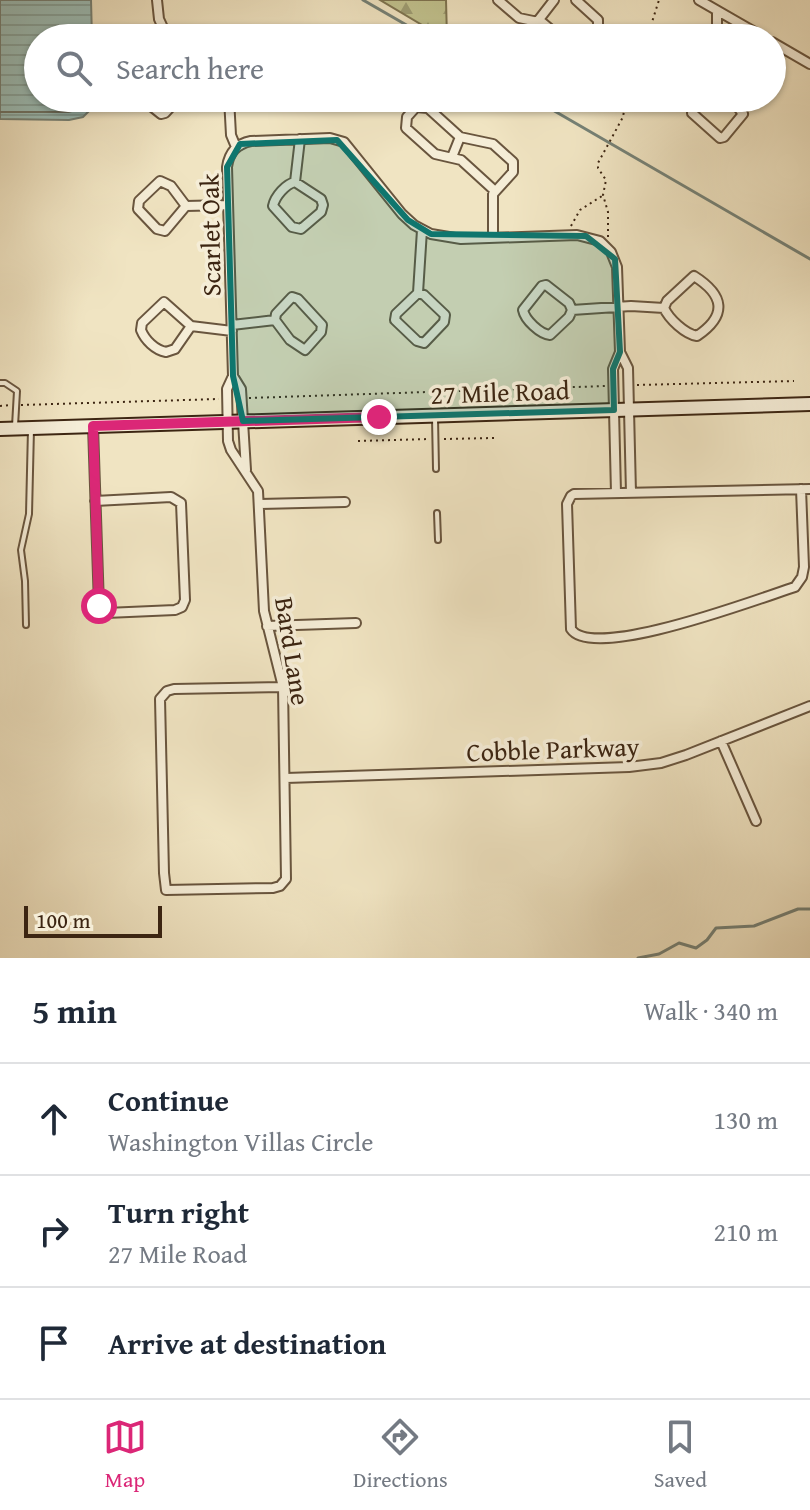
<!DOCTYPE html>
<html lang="en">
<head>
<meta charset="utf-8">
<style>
  :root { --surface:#fff; --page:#f6f6f7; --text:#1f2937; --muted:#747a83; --line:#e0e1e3; --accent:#db2777 }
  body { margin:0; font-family:"Gentium Book Plus",serif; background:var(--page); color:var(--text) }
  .scale { position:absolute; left:24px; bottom:20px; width:138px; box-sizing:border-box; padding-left:8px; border:4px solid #3c2512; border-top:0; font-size:22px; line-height:28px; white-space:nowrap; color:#3c2512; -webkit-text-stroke:6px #f5edd7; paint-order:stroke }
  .stop { position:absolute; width:24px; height:24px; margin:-18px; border:6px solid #db2777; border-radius:50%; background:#fff }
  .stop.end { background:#db2777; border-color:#fff; box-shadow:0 2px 8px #0008 }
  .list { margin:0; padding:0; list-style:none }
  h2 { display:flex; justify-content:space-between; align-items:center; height:104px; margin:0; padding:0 32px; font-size:34px }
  h2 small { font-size:26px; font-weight:400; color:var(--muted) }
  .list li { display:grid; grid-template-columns:52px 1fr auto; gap:24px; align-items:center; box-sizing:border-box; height:112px; padding:0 32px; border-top:2px solid var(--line) }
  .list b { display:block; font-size:30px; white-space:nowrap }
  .list p { margin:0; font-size:26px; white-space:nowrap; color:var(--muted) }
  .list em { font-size:26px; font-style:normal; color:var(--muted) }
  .icon { flex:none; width:44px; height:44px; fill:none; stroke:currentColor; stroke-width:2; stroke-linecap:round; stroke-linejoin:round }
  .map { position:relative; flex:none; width:810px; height:958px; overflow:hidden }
  .search { position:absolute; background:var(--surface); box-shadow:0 2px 6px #0004; left:24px; right:24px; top:24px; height:88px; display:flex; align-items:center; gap:20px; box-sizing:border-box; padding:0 28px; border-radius:44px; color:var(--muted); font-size:30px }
  .sheet { height:440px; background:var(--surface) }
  nav { display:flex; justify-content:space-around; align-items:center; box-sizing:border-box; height:112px; border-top:2px solid var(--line); background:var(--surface); font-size:22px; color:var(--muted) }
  nav a { display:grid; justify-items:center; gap:4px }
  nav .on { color:var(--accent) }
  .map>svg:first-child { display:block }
  .forest { fill:url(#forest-firs); stroke:#7e7450; stroke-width:2 }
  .water { fill:url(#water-rules); stroke:#758176; stroke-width:2 }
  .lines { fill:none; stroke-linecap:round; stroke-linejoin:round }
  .shore { stroke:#6c7265; stroke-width:2 }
  .stream { stroke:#758176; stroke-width:3 }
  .lane-casing { stroke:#69553e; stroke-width:8 }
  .street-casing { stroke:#69553e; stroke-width:12 }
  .secondary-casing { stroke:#3c2512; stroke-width:16 }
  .path { stroke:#3c2512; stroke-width:2; stroke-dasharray:2 4; stroke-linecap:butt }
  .lane { stroke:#f5edd7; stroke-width:4 }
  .street { stroke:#f5edd7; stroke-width:8 }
  .secondary { stroke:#f5edd7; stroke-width:12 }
  .route { stroke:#db2777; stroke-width:10 }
  .marked { fill:#0f766e; fill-opacity:0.2; stroke:#0f766e; stroke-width:6; stroke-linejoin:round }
  .labels { text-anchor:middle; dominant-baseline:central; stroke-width:7; stroke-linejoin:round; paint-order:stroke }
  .street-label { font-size:26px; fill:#3c2512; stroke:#f5edd7 }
</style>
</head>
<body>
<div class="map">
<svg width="810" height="958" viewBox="0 0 810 958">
  <defs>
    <pattern id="forest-firs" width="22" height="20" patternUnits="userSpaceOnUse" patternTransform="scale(2)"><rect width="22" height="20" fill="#c1c28e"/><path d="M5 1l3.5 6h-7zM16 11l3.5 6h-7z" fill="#9e9d73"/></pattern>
    <pattern id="water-rules" width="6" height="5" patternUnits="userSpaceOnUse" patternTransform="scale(2)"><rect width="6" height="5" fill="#9bbeb8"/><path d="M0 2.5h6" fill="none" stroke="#86a39d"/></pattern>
  </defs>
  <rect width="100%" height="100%" fill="#f0e4c2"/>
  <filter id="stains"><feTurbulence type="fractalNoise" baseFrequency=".0025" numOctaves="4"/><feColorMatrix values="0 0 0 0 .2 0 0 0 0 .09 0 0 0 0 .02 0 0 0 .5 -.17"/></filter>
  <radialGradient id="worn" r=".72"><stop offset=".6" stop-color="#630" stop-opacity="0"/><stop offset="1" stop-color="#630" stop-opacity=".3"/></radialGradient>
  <path class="forest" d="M380,0h66l1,38h-3z"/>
  <path class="water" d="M0,0h91l1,38h-54v60h55v9l-10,10 -14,3 -69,-1z"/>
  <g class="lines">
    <path class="shore" d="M0,112h68l12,-3 6,-11"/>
    <path class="stream" d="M363,0l66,38
      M532,98l278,161
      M638,958l21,-4 20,-11 17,5 11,-8 9,-12 38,-2 44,-17h12"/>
    <defs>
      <path id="lane" d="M0,383h5l12,8 -2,35
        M435,418l1,51
        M437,513l1,27
        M26,625l-1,-44 -4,-31 8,-36 2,-85"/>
      <path id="street" d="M157,0l2,19 6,13
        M498,0l21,18 24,5 18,15
        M576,0l22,20v10l-7,8
        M699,0l66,38
        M717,11v27
        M537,22l17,-22
        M165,32l49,-1 10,7
        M298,38h4
        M772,42l38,22
        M141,98l20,16 4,-1 14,-15
        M229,98l2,37 5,12
        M700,98l-6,6 -2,9 28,25 4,-1 19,-23 -12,-16
        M452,157l8,-20
        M160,181l11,5 15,20 -21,25 -8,-2 -19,-20 1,-8z
        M295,182l26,17 2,6 -2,7 -20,17 -9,-2 -19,-21c2,-10 13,-22 22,-24z
        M295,182l5,-43
        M186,206l42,-1
        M493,238v-44l20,-22v-10l-20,-18 -33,-7 -32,-29 -12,-1 -9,10 -1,11 29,26 26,6 34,31
        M694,276c30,19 34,39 3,60 -12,-2 -28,-17 -33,-28l3,-7z
        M546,285l23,18 3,7 -3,7 -19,18c-10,-1 -25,-15 -27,-25l19,-24z
        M418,293l6,2 21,20 -1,7 -20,21 -7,-2 -22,-21 1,-6z
        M418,293l4,-63
        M292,297l6,2 24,26 -1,7 -16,18 -15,-10 -15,-20 1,-6z
        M572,310l59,-4 33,2
        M232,325l43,-5
        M191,326l-16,23 -9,3c-11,-2 -21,-12 -25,-22l1,-7 22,-21 27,24 41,5
        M233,376l-6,-209c2,-14 9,-23 24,-26l79,-3 14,4 58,72 12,11 17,9 30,5 116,-4 23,6 11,11 6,15 3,85
        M93,426l6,180v3l7,4 69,-3 7,-3 3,-7 -4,-97 -10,-6 -76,4
        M246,470l-5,-81 -8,-13 -6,13 1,52 3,9 27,41 6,120 19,76 3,192 -6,7 -7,2 -107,2 -2,-17 -4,-174 7,-8 7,-2 109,-2
        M801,489l3,78 -2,10 -7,10c-35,11 -202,75 -224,42l-4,-125 4,-8 3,-2 236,-5
        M616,493l-3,-124 7,-17 8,16 3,125
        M260,504l85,-2
        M267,626l89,-3
        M721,741l35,80
        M286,778l343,-11 32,-4 25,-8 124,-49"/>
      <path id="secondary" d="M0,429l810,-25"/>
    </defs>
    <use href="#lane" class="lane-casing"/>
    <use href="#street" class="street-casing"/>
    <use href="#secondary" class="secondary-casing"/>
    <path class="path" d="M652,38v-16l7,-22
      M571,226l9,-16 22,-14
      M608,237v-25l-5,-17 3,-15 -8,-12v-5l25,-46 3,-19
      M637,385l157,-4
      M249,398l357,-12
      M21,405l198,-6
      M0,406l11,-1
      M444,439l50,-1
      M358,441l71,-2"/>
    <use href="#lane" class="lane"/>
    <use href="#street" class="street"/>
    <use href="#secondary" class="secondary"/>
  </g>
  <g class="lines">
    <path class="route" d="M99,606l-6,-180 286,-9"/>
  </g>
  <path class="marked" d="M337,140l71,80 23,14 155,2 29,23 5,93 -7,17 1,41 -371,11 -10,-45 -6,-209 13,-23z"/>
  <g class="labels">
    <g class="street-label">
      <text transform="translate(210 235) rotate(-91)">Scarlet Oak</text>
      <text transform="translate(500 392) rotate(-2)">27 Mile Road</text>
      <text transform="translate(293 651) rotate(81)">Bard Lane</text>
      <text transform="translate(553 749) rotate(-2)">Cobble Parkway</text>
    </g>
  </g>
  <rect width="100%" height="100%" filter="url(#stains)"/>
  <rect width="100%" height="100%" fill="url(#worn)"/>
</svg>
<div class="scale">100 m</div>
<div class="stop" style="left:99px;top:606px"></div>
<div class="stop end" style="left:379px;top:417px"></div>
<div class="search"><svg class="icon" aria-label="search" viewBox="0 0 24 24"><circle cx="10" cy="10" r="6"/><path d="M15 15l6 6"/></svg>Search here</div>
</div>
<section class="sheet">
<h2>5 min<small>Walk · 340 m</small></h2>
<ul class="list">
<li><svg class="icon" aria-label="ahead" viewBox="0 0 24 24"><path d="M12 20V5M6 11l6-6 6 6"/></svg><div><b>Continue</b><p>Washington Villas Circle</p></div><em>130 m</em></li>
<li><svg class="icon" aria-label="right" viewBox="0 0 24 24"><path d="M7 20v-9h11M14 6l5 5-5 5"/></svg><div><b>Turn right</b><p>27 Mile Road</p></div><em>210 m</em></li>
<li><svg class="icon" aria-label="arrive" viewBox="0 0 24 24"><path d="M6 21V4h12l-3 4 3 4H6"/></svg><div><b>Arrive at destination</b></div></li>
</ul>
</section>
<nav>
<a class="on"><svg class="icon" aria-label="map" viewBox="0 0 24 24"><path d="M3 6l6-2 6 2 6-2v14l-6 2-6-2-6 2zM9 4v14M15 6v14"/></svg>Map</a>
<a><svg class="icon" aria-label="directions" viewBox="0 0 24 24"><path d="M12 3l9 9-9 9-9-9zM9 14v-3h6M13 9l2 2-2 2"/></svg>Directions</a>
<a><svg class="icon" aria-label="saved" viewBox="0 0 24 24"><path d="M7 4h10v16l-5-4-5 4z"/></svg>Saved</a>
</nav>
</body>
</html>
